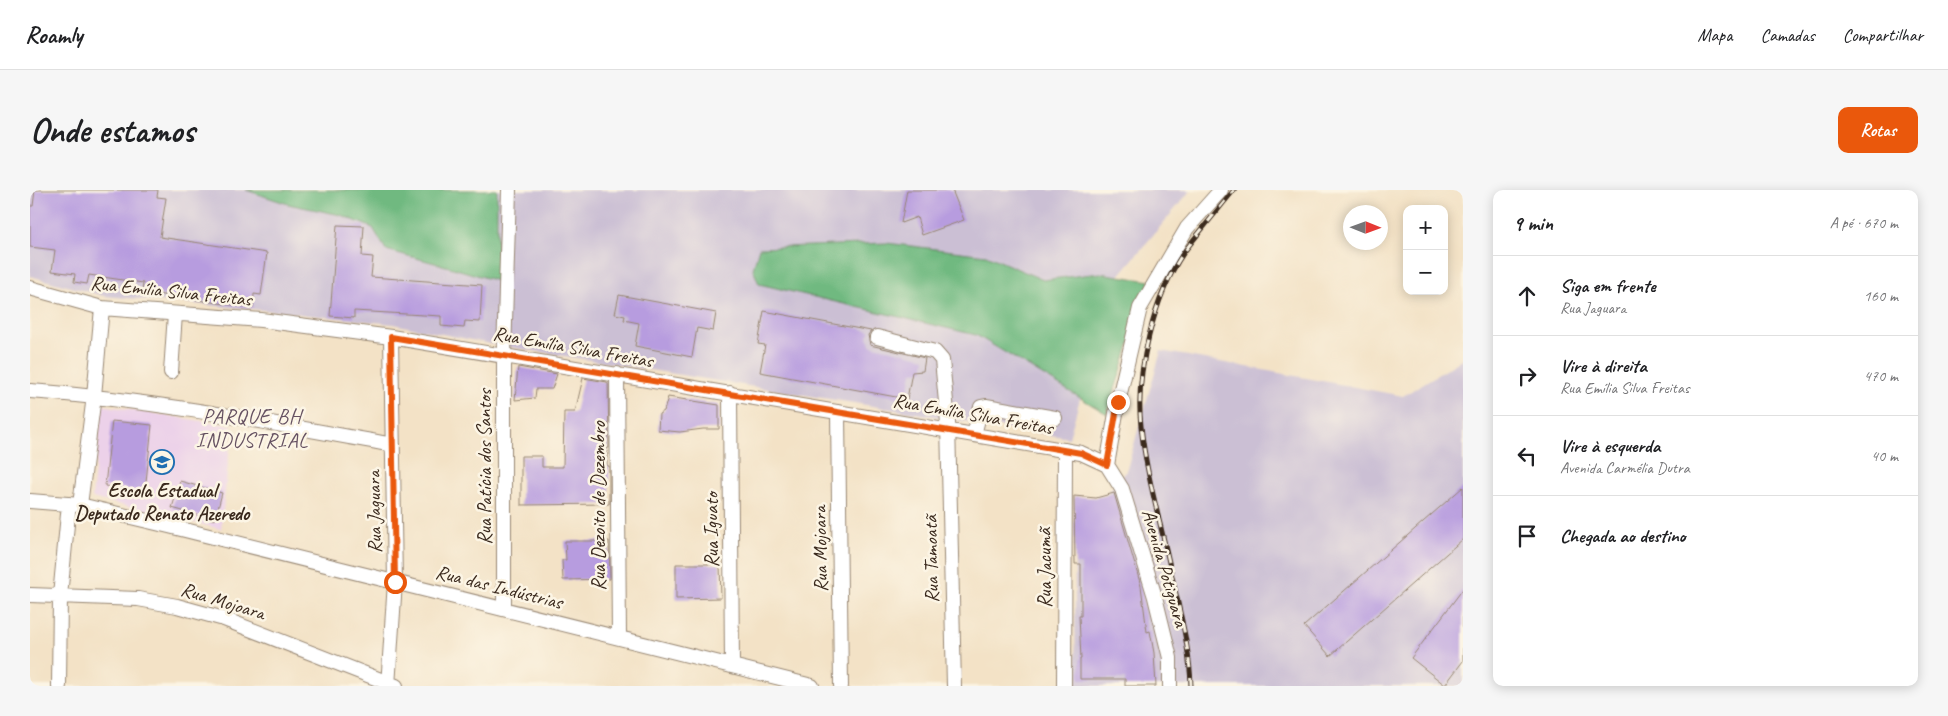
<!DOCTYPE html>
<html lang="pt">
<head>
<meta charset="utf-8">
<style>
  :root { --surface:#fff; --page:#f6f6f6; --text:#202124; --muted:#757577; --line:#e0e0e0; --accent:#ea580c }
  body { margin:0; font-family:Caveat,sans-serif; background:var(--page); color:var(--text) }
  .controls { position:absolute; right:15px; top:15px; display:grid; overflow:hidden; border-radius:10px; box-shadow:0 2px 12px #0003 }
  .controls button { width:45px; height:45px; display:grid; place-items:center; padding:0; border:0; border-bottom:1px solid var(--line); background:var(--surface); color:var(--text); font:25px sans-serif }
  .compass { position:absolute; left:1313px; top:15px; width:45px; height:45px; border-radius:50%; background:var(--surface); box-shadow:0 2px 12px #0003; rotate:91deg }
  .stop { position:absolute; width:15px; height:15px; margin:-11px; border:4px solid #ea580c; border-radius:50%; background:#fff }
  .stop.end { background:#ea580c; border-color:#fff; box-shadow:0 1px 5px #0008 }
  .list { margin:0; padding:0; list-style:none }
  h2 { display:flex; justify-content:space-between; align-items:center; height:65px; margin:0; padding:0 20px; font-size:21px }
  h2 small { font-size:16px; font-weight:400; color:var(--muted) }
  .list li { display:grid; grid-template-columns:32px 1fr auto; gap:15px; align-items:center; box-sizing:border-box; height:80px; padding:0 20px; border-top:1px solid var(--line) }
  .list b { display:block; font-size:19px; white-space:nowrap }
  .list p { margin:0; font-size:16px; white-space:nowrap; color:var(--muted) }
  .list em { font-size:16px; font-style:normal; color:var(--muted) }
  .icon { flex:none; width:28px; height:28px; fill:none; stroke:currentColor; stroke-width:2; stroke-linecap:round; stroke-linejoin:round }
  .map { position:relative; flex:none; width:1433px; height:496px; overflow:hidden; border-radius:10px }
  header { display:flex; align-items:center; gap:30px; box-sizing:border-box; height:70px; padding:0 25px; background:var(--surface); border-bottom:1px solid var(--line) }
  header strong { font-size:24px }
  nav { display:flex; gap:28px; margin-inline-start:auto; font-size:18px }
  .intro { display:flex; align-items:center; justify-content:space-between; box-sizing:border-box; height:120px; padding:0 30px }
  h1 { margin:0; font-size:35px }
  .button { padding:12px 22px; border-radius:10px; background:var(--accent); color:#fff; font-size:18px; font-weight:700 }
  main { display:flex; gap:30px; padding:0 30px }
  aside { flex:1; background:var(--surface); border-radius:10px; box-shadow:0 2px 12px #0003 }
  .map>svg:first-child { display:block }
  .built { fill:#ecd1e9 }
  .industrial { fill:#cbbfd4 }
  .forest { fill:#6fb980; stroke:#55724f }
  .building { fill:#b79cdf }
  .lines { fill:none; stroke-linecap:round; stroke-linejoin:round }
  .minor-casing { stroke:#978672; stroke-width:16 }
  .minor { stroke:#fff; stroke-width:14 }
  .rail-casing { stroke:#3b2a1e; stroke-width:5 }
  .rail { stroke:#fcf5e5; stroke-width:3; stroke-dasharray:9; stroke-linecap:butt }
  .route { stroke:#ea580c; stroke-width:6 }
  .labels { text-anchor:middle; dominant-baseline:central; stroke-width:5; stroke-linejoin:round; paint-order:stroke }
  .street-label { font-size:20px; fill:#3b2a1e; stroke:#fcf5e5 }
  .poi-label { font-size:20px; font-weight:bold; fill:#3b2a1e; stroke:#fcf5e5 }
  .neighbourhood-label { font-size:21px; letter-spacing:1px; fill:#665262; stroke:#fcf5e5 }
</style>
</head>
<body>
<header>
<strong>Roamly</strong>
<nav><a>Mapa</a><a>Camadas</a><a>Compartilhar</a></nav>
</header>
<div class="intro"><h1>Onde estamos</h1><a class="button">Rotas</a></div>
<main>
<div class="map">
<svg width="1433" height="496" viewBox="0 0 1433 496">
  <rect width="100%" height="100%" fill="#fcf5e5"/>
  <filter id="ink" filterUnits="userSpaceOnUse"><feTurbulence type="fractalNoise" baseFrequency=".02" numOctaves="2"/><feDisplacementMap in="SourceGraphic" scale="10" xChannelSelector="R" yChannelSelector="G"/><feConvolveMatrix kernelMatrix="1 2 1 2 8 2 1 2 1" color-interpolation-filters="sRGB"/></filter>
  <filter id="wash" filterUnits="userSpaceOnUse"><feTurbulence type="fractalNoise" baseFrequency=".0096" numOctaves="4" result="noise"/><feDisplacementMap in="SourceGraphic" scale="20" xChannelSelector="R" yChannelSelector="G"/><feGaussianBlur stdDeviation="1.12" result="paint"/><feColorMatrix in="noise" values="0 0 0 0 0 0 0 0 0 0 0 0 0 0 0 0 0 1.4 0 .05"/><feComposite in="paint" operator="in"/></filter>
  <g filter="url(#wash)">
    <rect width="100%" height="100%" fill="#f3e2c6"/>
    <path class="built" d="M72,215l130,21 -11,103 -129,-31z"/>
    <path class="industrial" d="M0,0h1161l-79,94 -43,154 -578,-94 -98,-20 -130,-14 -159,-14 -74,-20z
      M1131,161l242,45 60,-37v327h-387l-2,-188 31,-2 21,-24z"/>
    <path class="forest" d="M216,0h251v91l-51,-15 -60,-16 -13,-22 -32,-13 -53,-11z
      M856,53l100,12 57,25 57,-7 50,8 -43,133 -131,-79 -217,-51 -6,-15 6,-21z"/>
    <g id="blocks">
      <path class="building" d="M5,0h123l-1,7 9,1 -6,39 107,16 -6,42 -7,-1 -1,14 -111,-16 1,-9 -54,-8 -2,9 -13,-2 1,-8 -23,-3 3,-21 -25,-3v-41h3z
        M877,0h45l12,30 -42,15 -5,-18 -16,6z
        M307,35l27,1 -2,30 11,1 -2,20 111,8 -2,37 -15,-1 -1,7 -23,-2v-10l-87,-5v7l-24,-2z
        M589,105l97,18 -3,18 -16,-3 -5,29 -57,-11 4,-23 -15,-3 1,-4 -10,-2z
        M734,121l107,20 -3,4 2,10 55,13 -2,13 -11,1 -5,27 -147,-27 5,-27 -7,-1z
        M488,177l39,7 -5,15h-16l-1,9 -20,2z
        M553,188l24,4 1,2 1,64h-2v18h2v38l-88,1v-49h21v11h21l1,-55h11z
        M638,207l51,8v24h-16l-23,3 -22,-2 1,-16 5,-3z
        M82,231l40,4 -7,66 -40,-5z
        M150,291l42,12 -7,27 -43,-12z
        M1433,297v52l-133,117 -26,-30z
        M1084,303l27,93 6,46 3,-1 4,22 2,33h-31v-7h-45v-20h1l-2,-43h2v-52h-6l-1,-68 22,2z
        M535,351h44l1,38 -47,1 -1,-20h4z
        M646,374h44l1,34 -45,1z
        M1433,399v72l-18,24 -34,-27z"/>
    </g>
  </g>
  <g filter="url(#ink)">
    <use href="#blocks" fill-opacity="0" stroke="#978672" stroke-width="1"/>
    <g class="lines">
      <defs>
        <path id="minor" d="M0,98l72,20 159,12 130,17 690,116 26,12
          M847,147l58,15 7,8 6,63 6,263
          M141,182l4,-58
          M587,184l2,263
          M0,201c122,9 242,32 363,54
          M700,203l2,273
          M808,222l3,274
          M944,245l7,-28 5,-1 69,12
          M1077,275l11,-63 22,-94 47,-80 34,-38
          M1077,275l15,24 33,108 15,61v28
          M0,311l50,4 89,21 643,160
          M50,315l14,-109 8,-88
          M0,405l108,4 39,7 47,13 172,67
          M474,419v-254l5,-165
          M29,496l1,-90 9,-92
          M358,496l7,-104 -4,-245
          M1034,496l1,-236"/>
      </defs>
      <use href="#minor" class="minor-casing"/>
      <use href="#minor" class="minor"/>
      <defs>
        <path id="rail" d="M1161,496c-1,-40 -13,-80 -21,-119 -10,-47 -24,-93 -29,-141 -6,-53 13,-130 43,-174 16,-21 33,-41 50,-62"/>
      </defs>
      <use href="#rail" class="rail-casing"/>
      <use href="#rail" class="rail"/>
    </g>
  </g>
  <g class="lines" filter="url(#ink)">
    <path class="route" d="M365,392l-4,-245 690,116 26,12 11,-63"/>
  </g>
  <defs>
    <symbol id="school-ring" viewBox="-11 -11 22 22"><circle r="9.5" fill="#fcf5e5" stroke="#1f6fb2" stroke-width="1.5"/><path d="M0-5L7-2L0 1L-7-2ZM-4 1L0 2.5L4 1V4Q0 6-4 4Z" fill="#1f6fb2"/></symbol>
  </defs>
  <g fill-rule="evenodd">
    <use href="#school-ring" x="118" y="258" width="28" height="28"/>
  </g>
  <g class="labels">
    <g class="street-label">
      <text transform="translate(141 101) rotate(6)">Rua Emília Silva Freitas</text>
      <text transform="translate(543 157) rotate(10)">Rua Emília Silva Freitas</text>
      <text transform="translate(943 224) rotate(10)">Rua Emília Silva Freitas</text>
      <text transform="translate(454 277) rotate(-90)">Rua Patícia dos Santos</text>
      <text transform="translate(568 316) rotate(-90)">Rua Dezoito de Dezembro</text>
      <text transform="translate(344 322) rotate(-91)">Rua Jaguara</text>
      <text transform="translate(681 340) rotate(-90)">Rua Iguato</text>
      <text transform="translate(790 359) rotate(-91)">Rua Mojoara</text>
      <text transform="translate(901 369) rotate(-91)">Rua Tamoatã</text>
      <text transform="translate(1014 378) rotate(-90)">Rua Jacumã</text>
      <text transform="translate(1135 378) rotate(74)">Avenida Potiguara</text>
      <text transform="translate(469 397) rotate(14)">Rua das Indústrias</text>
      <text transform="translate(193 411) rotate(17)">Rua Mojoara</text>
    </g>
    <g class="poi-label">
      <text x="132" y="300">Escola Estadual<tspan x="132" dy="23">Deputado Renato Azeredo</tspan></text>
    </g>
    <g class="neighbourhood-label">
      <text x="222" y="226">PARQUE BH<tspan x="222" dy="24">INDUSTRIAL</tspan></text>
    </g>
  </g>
</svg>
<div class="controls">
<button>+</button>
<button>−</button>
</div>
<svg class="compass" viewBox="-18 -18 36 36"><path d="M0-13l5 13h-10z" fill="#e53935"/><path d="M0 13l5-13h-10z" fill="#757577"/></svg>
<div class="stop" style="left:365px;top:392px"></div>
<div class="stop end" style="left:1088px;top:212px"></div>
</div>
<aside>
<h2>9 min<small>A pé · 670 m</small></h2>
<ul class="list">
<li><svg class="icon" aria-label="ahead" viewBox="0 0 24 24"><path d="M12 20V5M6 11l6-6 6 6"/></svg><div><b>Siga em frente</b><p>Rua Jaguara</p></div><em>160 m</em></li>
<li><svg class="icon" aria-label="right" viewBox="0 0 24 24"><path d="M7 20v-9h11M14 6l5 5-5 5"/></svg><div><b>Vire à direita</b><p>Rua Emília Silva Freitas</p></div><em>470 m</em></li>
<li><svg class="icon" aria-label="left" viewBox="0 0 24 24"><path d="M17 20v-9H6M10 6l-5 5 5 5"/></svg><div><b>Vire à esquerda</b><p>Avenida Carmélia Dutra</p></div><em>40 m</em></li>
<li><svg class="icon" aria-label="arrive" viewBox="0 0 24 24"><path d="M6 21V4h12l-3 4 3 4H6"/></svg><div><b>Chegada ao destino</b></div></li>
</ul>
</aside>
</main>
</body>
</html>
